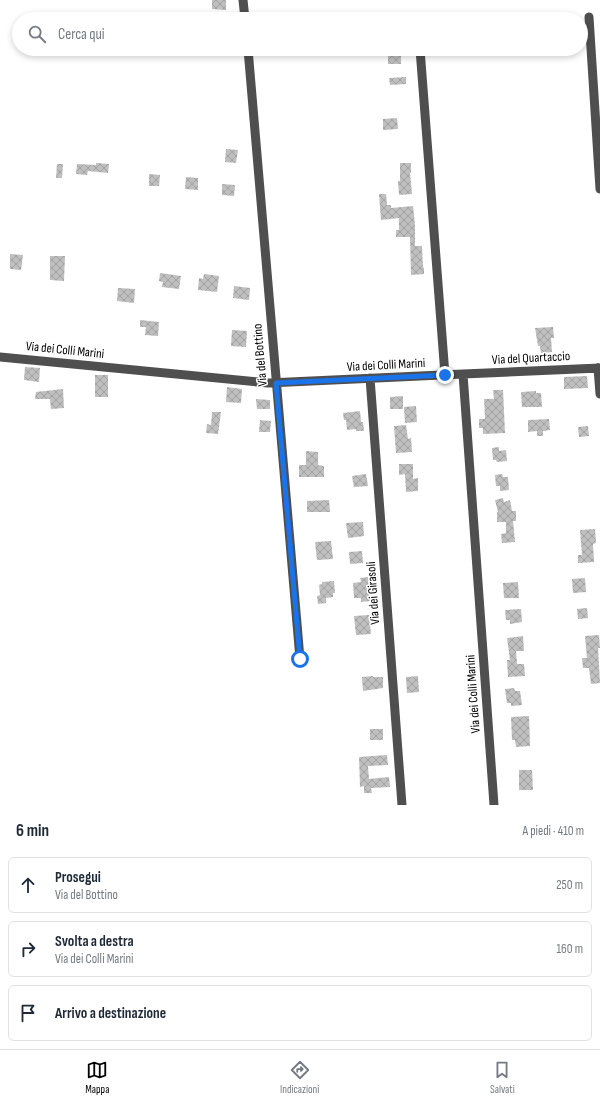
<!DOCTYPE html>
<html lang="it">
<head>
<meta charset="utf-8">
<style>
  :root { --surface:#fff; --page:#f6f6f7; --text:#1f2937; --muted:#747a83; --line:#e0e1e3; --accent:#000 }
  body { margin:0; font-family:"Sofia Sans Condensed",sans-serif; background:var(--page); color:var(--text) }
  .stop { position:absolute; width:12px; height:12px; margin:-9px; border:3px solid #1a73e8; border-radius:50%; background:#fff }
  .stop.end { background:#1a73e8; border-color:#fff; box-shadow:0 1px 4px #0008 }
  .list { margin:0; padding:0; list-style:none }
  h2 { display:flex; justify-content:space-between; align-items:center; height:52px; margin:0; padding:0 16px; font-size:17px }
  h2 small { font-size:13px; font-weight:400; color:var(--muted) }
  .list li { display:grid; grid-template-columns:26px 1fr auto; gap:12px; align-items:center; box-sizing:border-box; height:56px; margin:0 8px 8px; padding:0 8px; border:1px solid var(--line); border-radius:6px }
  .list b { display:block; font-size:15px; white-space:nowrap }
  .list p { margin:0; font-size:13px; white-space:nowrap; color:var(--muted) }
  .list em { font-size:13px; font-style:normal; color:var(--muted) }
  .icon { flex:none; width:22px; height:22px; fill:none; stroke:currentColor; stroke-width:2; stroke-linecap:round; stroke-linejoin:round }
  .map { position:relative; flex:none; width:600px; height:805px; overflow:hidden }
  .search { position:absolute; background:var(--surface); box-shadow:0 2px 6px #0003; left:12px; right:12px; top:12px; height:44px; display:flex; align-items:center; gap:10px; box-sizing:border-box; padding:0 14px; border-radius:22px; color:var(--muted); font-size:15px }
  .sheet { height:244px; background:var(--surface) }
  nav { display:flex; justify-content:space-around; align-items:center; box-sizing:border-box; height:56px; border-top:1px solid var(--line); background:var(--surface); font-size:11px; color:var(--muted) }
  nav a { display:grid; justify-items:center; gap:2px }
  nav .on { color:var(--accent) }
  .map>svg:first-child { display:block }
  .building { fill:url(#building-cross-hatch) }
  .lines { fill:none; stroke-linecap:round; stroke-linejoin:round }
  .minor { stroke:#4f4f4f; stroke-width:9 }
  .route { stroke:#1a73e8; stroke-width:5 }
  .labels { text-anchor:middle; dominant-baseline:central; stroke-width:3; stroke-linejoin:round; paint-order:stroke }
  .street-label { font-size:13px; fill:#000; stroke:#fff }
</style>
</head>
<body>
<div class="map">
<svg width="600" height="805" viewBox="0 0 600 805">
  <defs>
    <pattern id="building-cross-hatch" width="8" height="8" patternUnits="userSpaceOnUse"><rect width="8" height="8" fill="#bfbfbf"/><path d="M0 0l8 8M0 8l8-8" fill="none" stroke="#a2a2a2"/></pattern>
  </defs>
  <rect width="100%" height="100%" fill="#fff"/>
  <path class="building" d="M212,0h14v10l-14,-1z
    M195,49h33l-1,7 -32,-3z
    M401,54v10h-13v-9z
    M406,77v7l-16,1 -1,-7z
    M397,118l1,11 -15,1v-11z
    M226,149l12,1 -2,13 -11,-1z
    M96,163l13,1 -1,9 -20,-2 -1,4 -11,-1 1,-10 19,1z
    M400,163h11v10h-1l2,21 -13,1 -1,-14h2z
    M57,164h6l-1,14h-6z
    M149,174l11,1 -1,11h-10z
    M186,177l12,1v12l-13,-1z
    M222,184l13,1 -1,11 -12,-1z
    M379,194h7l1,11h4v3l22,-2 2,19v21h7l1,22 1,-1v7l-13,1 -1,-38h-14v-7h3v-12l-18,2z
    M10,254l13,1 -2,15 -11,-1z
    M50,256h15l-1,25 -14,-1z
    M160,273l21,3 -2,13 -17,-2 1,-5 -4,-1z
    M204,274l15,2 -2,16 -19,-2 1,-12 4,1z
    M234,286l16,2 -1,12 -16,-2z
    M118,288l17,1 -1,14 -17,-2z
    M140,320l19,2 -1,14 -13,-1 1,-8h-6z
    M553,327l1,11h-3l1,14 -11,1 -1,-7h-2l-3,-18z
    M232,330l15,1 -1,16 -15,-1z
    M25,367l15,1 -1,14 -15,-2z
    M95,375h13v22h-13z
    M587,376l1,12 -24,1v-12z
    M227,387l15,2 -1,14 -15,-1z
    M63,389l1,19 -13,1 -1,-10h-15l1,-7z
    M493,390h10l2,43 -22,1v-6h-4v-9h6l-1,-20h10z
    M536,391v2h5l1,14h-20l-1,-15z
    M403,396v13h-13v-12z
    M256,399l14,1v9h-13z
    M416,406l1,16 -12,1 -1,-16z
    M360,411l1,11h2l1,9h-8v-2l-9,1 -1,-10h-2l-1,-7z
    M212,412h9l-3,22 -12,-1 1,-9 4,1z
    M549,419l1,11 -7,1v5h-6v-5l-9,1v-12z
    M260,420l11,1 -1,11h-11z
    M406,425l2,14 3,-1 1,14 -16,1 -2,-27z
    M588,426l1,10 -10,1 -1,-10z
    M499,447v4l7,-1 1,11 -10,1 -1,-2h-3l-1,-12z
    M306,451l12,1v13l6,1v11h-25v-12h7z
    M399,464h14v15l5,-1v13l-12,1 -1,-18 -6,1z
    M366,474l2,12 -14,1 -2,-11z
    M502,474l1,3h5l1,13 -9,1v-5h-4l-1,-11z
    M503,498l1,4 6,-2 2,11h4v10h-3l2,21 -13,1 -1,-9 5,-1v-11h-9v-10h1l-3,-12z
    M329,500l1,12h-23v-11z
    M363,522l1,14 -16,2 -2,-15z
    M595,529l1,14 -3,1 1,18 -16,1v-8h4l-2,-25z
    M331,541l2,18 -16,1 -2,-18z
    M362,551l1,12 -13,1 -1,-12z
    M368,577l2,24 -9,1v-4h-7l-1,-15 8,-1 -1,-4z
    M585,578l1,14 -13,1 -1,-14z
    M334,581l1,12h-2v4l-7,1v5l-8,1 -1,-8 3,-1 -1,-10 3,-1v-2z
    M518,582l1,16h-15l-1,-15z
    M587,608l1,10 -10,1 -1,-10z
    M521,609l1,13 -12,2v-4h-4l-1,-10z
    M369,615l2,19 -15,1 -2,-19z
    M599,635l1,13h-2l2,35 -9,1 -2,-16h-6l-1,-10h5l-2,-22z
    M523,636l1,15h-8l1,13h7l1,12 -17,1 -1,-17h3l-3,-22z
    M373,676v1h10v11l-20,3 -1,-14z
    M418,676l1,16 -12,1 -1,-16z
    M514,688l1,3h5l2,14 -11,1v-3h-4l-2,-14z
    M529,716l1,30 -14,1 -1,-7h-3l-1,-23z
    M370,729h13v11h-13z
    M387,755l1,10 -20,1 1,13 20,-2 1,10 -19,1 1,5h-8v-7l-4,1 -1,-30z
    M519,770h13l1,20h-14z"/>
  <g class="lines">
    <path class="minor" d="M243,0l2,19
      M589,17l11,172
      M248,49l52,610
      M420,49l25,326
      M0,357l268,26 195,-9 31,431
      M598,368l2,26
      M463,374l137,-6
      M370,378l32,427"/>
  </g>
  <g class="lines">
    <path class="route" d="M300,659l-24,-276 169,-8"/>
  </g>
  <g class="labels">
    <g class="street-label">
      <text transform="translate(65 350) rotate(6)">Via dei Colli Marini</text>
      <text transform="translate(260 355) rotate(-95)">Via del Bottino</text>
      <text transform="translate(531 358) rotate(-3)">Via del Quartaccio</text>
      <text transform="translate(386 365) rotate(-3)">Via dei Colli Marini</text>
      <text transform="translate(373 593) rotate(-94)">Via dei Girasoli</text>
      <text transform="translate(473 694) rotate(-94)">Via dei Colli Marini</text>
    </g>
  </g>
</svg>
<div class="stop" style="left:300px;top:659px"></div>
<div class="stop end" style="left:445px;top:375px"></div>
<div class="search"><svg class="icon" aria-label="search" viewBox="0 0 24 24"><circle cx="10" cy="10" r="6"/><path d="M15 15l6 6"/></svg>Cerca qui</div>
</div>
<section class="sheet">
<h2>6 min<small>A piedi · 410 m</small></h2>
<ul class="list">
<li><svg class="icon" aria-label="ahead" viewBox="0 0 24 24"><path d="M12 20V5M6 11l6-6 6 6"/></svg><div><b>Prosegui</b><p>Via del Bottino</p></div><em>250 m</em></li>
<li><svg class="icon" aria-label="right" viewBox="0 0 24 24"><path d="M7 20v-9h11M14 6l5 5-5 5"/></svg><div><b>Svolta a destra</b><p>Via dei Colli Marini</p></div><em>160 m</em></li>
<li><svg class="icon" aria-label="arrive" viewBox="0 0 24 24"><path d="M6 21V4h12l-3 4 3 4H6"/></svg><div><b>Arrivo a destinazione</b></div></li>
</ul>
</section>
<nav>
<a class="on"><svg class="icon" aria-label="map" viewBox="0 0 24 24"><path d="M3 6l6-2 6 2 6-2v14l-6 2-6-2-6 2zM9 4v14M15 6v14"/></svg>Mappa</a>
<a><svg class="icon" aria-label="directions" viewBox="0 0 24 24"><path d="M12 3l9 9-9 9-9-9zM9 14v-3h6M13 9l2 2-2 2"/></svg>Indicazioni</a>
<a><svg class="icon" aria-label="saved" viewBox="0 0 24 24"><path d="M7 4h10v16l-5-4-5 4z"/></svg>Salvati</a>
</nav>
</body>
</html>
